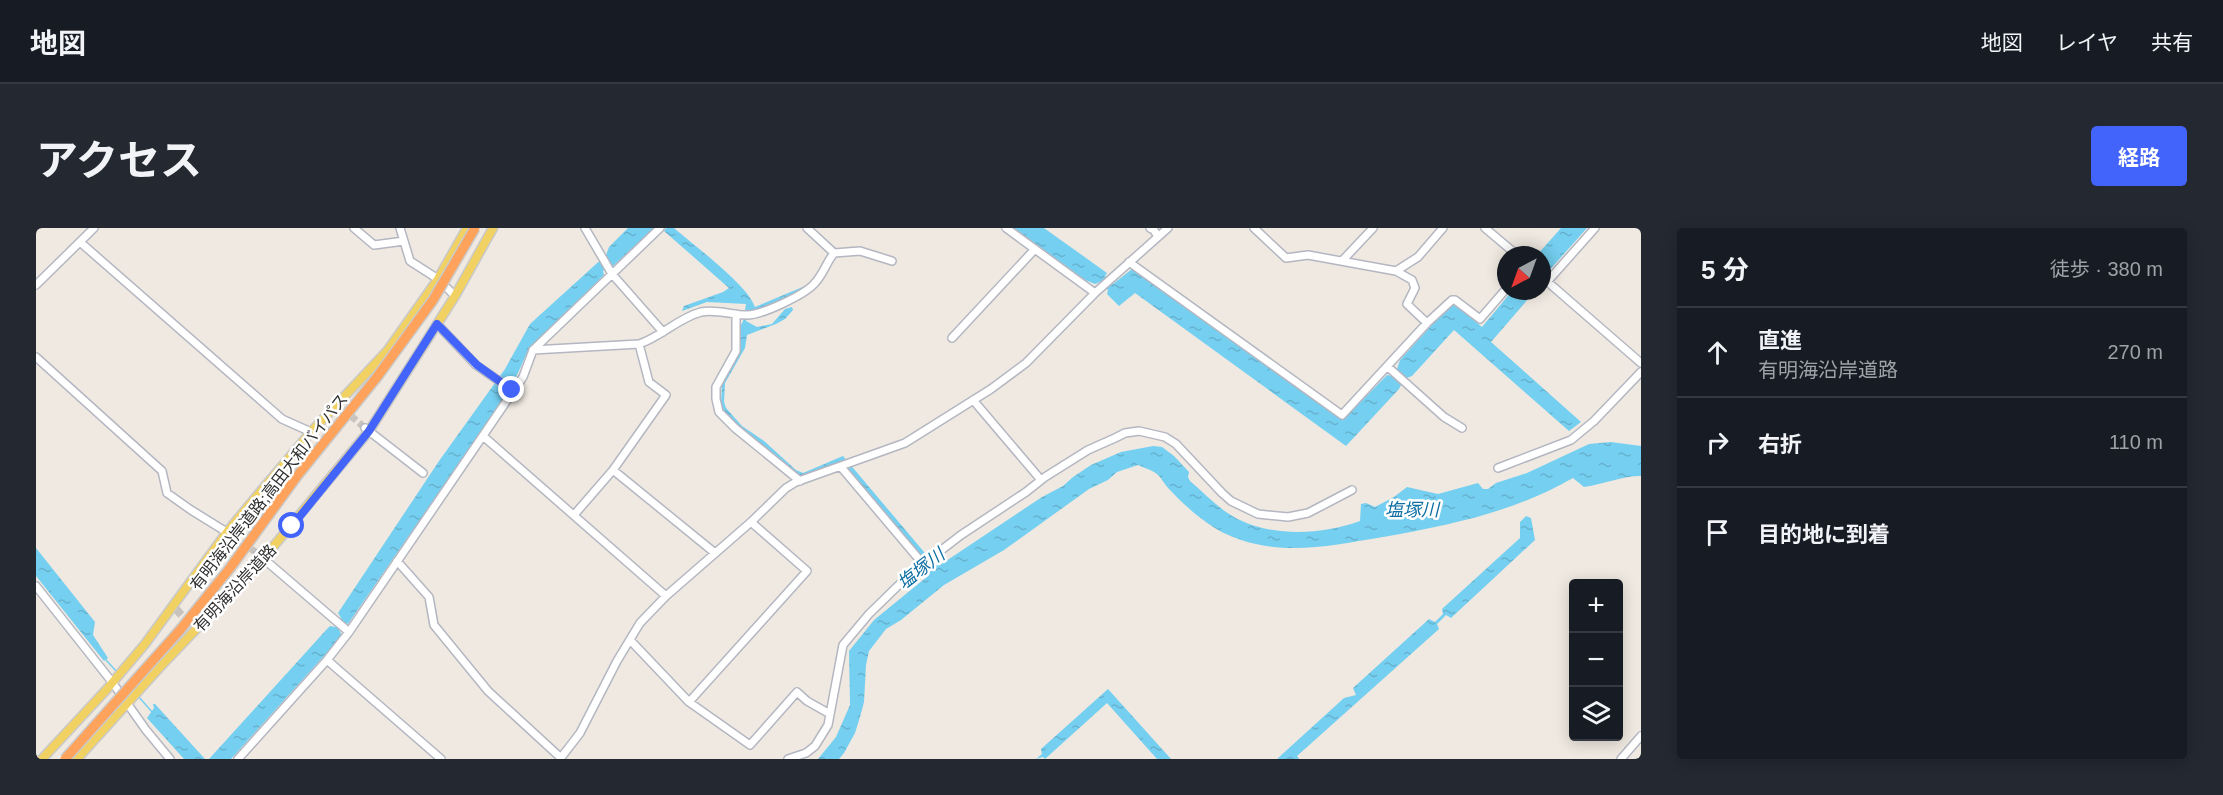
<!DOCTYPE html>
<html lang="ja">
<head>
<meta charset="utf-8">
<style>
  :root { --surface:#171b24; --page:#242831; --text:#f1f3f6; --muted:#9ea1a6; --line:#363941; --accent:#4264fb }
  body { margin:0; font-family:Arial,"Noto Sans JP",sans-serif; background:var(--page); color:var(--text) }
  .controls { position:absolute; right:18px; bottom:18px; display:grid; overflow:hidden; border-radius:6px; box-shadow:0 3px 15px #0003 }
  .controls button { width:54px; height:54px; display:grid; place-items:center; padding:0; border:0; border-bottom:2px solid var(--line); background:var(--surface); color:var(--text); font:30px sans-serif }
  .compass { position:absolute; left:1461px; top:18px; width:54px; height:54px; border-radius:50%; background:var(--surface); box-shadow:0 3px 15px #0003; rotate:221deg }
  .stop { position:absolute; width:18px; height:18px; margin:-14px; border:4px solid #4264fb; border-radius:50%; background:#fff }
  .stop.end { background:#4264fb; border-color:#fff; box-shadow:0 2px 6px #0008 }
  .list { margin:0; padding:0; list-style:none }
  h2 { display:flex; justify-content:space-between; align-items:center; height:78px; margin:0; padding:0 24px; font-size:26px }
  h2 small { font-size:20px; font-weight:400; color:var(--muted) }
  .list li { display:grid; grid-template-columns:39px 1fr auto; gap:18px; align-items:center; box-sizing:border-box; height:90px; padding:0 24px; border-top:2px solid var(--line) }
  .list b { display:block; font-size:22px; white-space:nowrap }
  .list p { margin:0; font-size:20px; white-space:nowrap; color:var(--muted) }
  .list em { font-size:20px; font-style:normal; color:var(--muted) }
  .icon { flex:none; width:33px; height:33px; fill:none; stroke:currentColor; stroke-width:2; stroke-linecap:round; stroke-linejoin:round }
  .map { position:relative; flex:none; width:1605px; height:531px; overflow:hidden; border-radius:6px }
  header { display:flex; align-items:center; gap:36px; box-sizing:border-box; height:84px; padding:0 30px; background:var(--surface); border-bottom:2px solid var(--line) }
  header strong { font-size:28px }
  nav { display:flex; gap:33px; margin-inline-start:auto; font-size:21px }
  .intro { display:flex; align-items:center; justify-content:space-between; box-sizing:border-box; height:144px; padding:0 36px }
  h1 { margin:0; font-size:42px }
  .button { padding:15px 27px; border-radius:6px; background:var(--accent); color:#fff; font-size:21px; font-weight:700 }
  main { display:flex; gap:36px; padding:0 36px }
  aside { flex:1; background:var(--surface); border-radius:6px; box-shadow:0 3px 15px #0003 }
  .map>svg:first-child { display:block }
  .water { fill:url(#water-ripples) }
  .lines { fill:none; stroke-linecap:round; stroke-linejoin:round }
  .stream { stroke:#75cff0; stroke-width:1.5 }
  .minor-tunnel { stroke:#c8c4bd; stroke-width:7; stroke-dasharray:7 3.5; stroke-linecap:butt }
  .major-tunnel { stroke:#c8c4bd; stroke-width:8; stroke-dasharray:8 4; stroke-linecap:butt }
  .minor-casing { stroke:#b4b7c1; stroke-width:10 }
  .major-casing { stroke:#c9c9c9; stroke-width:11 }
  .highway-casing { stroke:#c9c9c9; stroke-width:12 }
  .minor { stroke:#fff; stroke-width:7 }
  .major { stroke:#f2d163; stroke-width:8 }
  .highway { stroke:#ffa35c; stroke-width:9 }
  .highway-bridge-casing { stroke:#c9c9c9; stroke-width:12; stroke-linecap:butt }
  .highway-bridge { stroke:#ffa35c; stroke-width:9 }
  .route { stroke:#4264fb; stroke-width:8 }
  .labels { text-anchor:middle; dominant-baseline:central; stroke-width:5; stroke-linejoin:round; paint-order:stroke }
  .street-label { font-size:16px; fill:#2e2e2e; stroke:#fff }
  .water-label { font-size:18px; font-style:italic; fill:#0d6fa3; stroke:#fff }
</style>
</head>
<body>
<header>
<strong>地図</strong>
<nav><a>地図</a><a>レイヤ</a><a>共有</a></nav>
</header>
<div class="intro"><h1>アクセス</h1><a class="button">経路</a></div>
<main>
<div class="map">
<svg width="1605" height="531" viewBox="0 0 1605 531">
  <defs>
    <pattern id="water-ripples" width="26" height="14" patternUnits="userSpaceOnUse" patternTransform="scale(1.5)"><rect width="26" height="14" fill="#75cff0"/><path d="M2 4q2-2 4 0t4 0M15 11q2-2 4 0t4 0" fill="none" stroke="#66b2ce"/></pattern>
  </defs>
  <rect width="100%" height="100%" fill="#efe9e1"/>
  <path class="water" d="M592,0h26l-41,38 -3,-2 -7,7 1,4 -75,73 -11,25 -12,22 -158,229 -6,-3 -4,6 4,9 -111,123h-22l118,-130 3,-3 5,1 6,-9 -3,-5 101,-152 66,-92 25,-45 76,-69 3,-8z
    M630,0h8c19,17 73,56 81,79l50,-21 -2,3 -38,19 -18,3 -1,10 11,6 15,-3 13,-15 7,-2 1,3 -8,9 -9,5 -29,11 -2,13 -20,35 -1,19 2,6 16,18 22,15 32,29 7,3 40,-17 92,109h5l102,-68 21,-11 10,-9 18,-12 30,-13 32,-6 9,1 12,9 15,16 -1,5 2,4c12,10 23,22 36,31 37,26 93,24 134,9l1,-17 5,-1 9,4 19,-10 13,-10 31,7 40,-11 5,6h5l8,-6 31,-10 62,-29 22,-2 30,4v30c-19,0 -37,8 -57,11l-11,-9c-59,34 -123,47 -190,59 -55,9 -104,21 -157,-3 -20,-9 -42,-29 -57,-45 -4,-4 -7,-10 -11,-14 -5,-5 -14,-7 -20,-10l-21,7 -9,8 -19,9 -85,61 -60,35 -43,35 -15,9 -17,22 -3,14 -2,37 -4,15 -5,16 -11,20 -5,6h-21l18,-22 14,-32 -1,-54 25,-31 54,-44 3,-8 -88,-106 -42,15 -66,-53 -11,-13 -3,-8 1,-19 19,-35 -2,-20 4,-8 3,-17 -39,-2 -25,9 2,-5 39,-14 6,-4 -65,-57z
    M978,0h30l63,45 -2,3 8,8 19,-15 211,151 44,-45 5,1 4,-4 4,-12 51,-56h4l27,23 30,-36h23l-44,51 90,80 -12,9 -115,-101 -42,46 -8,3 -5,10 -53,57 -211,-153 -16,13 -12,-12 1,-4 -8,-8 -5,2 -10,-4z
    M1525,0h26l-40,45 -3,-1 -2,2v-19h-5z
    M1490,288l5,2 4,22 -84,78 -5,-3 -9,9 2,5 -142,127 2,3h-22l67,-61 12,-3 -3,-7 76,-69 6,3 8,-8 -1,-5 78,-71v-16z
    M0,320l59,74 -2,13 15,23 -4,3 -68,-85z
    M1072,461l63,70h-14l-50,-56 -62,56 -2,-2 -7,2 6,-5 -1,-5z
    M117,476h2l50,55h-21l-37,-41 7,-10z"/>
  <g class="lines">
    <path class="stream" d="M70,432l11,12
      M102,468l15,17"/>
    <path class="minor-tunnel" d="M307,181l22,19
      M197,308l25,18"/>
    <path class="major-tunnel" d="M140,381l17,19"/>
    <defs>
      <path id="minor" d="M318,0l20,17 30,-4
        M364,0l10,33 28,18 17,17
        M549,0l27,46 51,58
        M771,0l27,25
        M970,0l89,65
        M1114,0l4,2 4,7
        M1218,0l32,30 22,-3 88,16 16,9 3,8 -8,16 20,19
        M1449,0l32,27
        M44,14l202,177 29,13
        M1306,33l31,-33
        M1093,34l213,153 85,-92 25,-23h3l25,19 26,-30
        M1360,43l22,-14 25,-29
        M1506,49l99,86
        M1511,54l48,-54
        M0,57l58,-57
        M700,86v37l-20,36v12l3,13 16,16 65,53
        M401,96l39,41 36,25
        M916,110l83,-89
        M497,122l106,-6c22,-7 39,-26 62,-32 15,-3 31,3 46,3 15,0 57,-20 67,-31 9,-9 12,-21 20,-31l26,-2 32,10
        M0,129l126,114 5,22 24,17 42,26
        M1352,139l56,50 18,11
        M937,172l68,80
        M329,200l58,45
        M447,208l183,160
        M805,239l82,97
        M1462,240l73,-28 23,-19 47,-49
        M577,242l102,83
        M538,287l39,-45 53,-75 -17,-13 -10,-38
        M222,326l91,78
        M361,333l32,36 5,28 54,66 73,67
        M0,358l76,96 34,48 24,29
        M595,413l58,61 61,43 47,-53 10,9 23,13
        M291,432l114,99
        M653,474l118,-131 -56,-49
        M202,531l89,-99 22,-28 174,-255 10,-27 127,-122
        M524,531l20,-26 37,-72 23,-38 26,-27 85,-74 35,-34 10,-6 109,-39 86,-54 35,-26 69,-70 73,-65
        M752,531l18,-6 9,-7 13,-21 15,-80 26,-31 40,-39 52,-40 65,-43 19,-15 43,-27 27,-12 10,-5 14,-2 26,6 11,7 46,49 9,8 27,13 30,3 20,-4 44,-23
        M1585,531l20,-23"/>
      <path id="major" d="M6,531l65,-70 38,-45 82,-112 29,-35 55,-65 77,-82 50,-71 29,-51
        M41,531l83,-92 103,-108 106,-128 86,-135 38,-68"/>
      <path id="highway" d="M144,402l50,-62 67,-92 80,-99"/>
    </defs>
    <use href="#minor" class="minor-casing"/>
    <use href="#major" class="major-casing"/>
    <use href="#highway" class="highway-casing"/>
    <use href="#minor" class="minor"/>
    <use href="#major" class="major"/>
    <use href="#highway" class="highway"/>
    <defs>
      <path id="highway-bridge" d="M341,149l56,-77 42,-72
        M29,531l115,-129"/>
    </defs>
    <use href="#highway-bridge" class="highway-bridge-casing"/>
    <use href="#highway-bridge" class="highway-bridge"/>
  </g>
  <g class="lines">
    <path class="route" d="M256,298l77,-95 68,-107 40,41 35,25"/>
  </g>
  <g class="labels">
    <g class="street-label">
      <text transform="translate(233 264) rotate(-52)">有明海沿岸道路;高田大和バイパス</text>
      <text transform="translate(199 360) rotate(-47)">有明海沿岸道路</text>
    </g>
    <g class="water-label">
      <text x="1376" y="282">塩塚川</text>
      <text transform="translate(885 341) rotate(-38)">塩塚川</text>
    </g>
  </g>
</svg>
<div class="controls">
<button>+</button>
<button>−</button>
<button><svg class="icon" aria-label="layers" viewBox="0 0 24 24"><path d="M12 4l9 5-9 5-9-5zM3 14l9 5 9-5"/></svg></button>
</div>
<svg class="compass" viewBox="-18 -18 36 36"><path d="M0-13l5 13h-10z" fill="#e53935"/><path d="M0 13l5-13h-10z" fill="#9ea1a6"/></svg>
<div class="stop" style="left:256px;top:298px"></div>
<div class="stop end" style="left:476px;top:162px"></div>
</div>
<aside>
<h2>5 分<small>徒歩 · 380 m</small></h2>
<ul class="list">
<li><svg class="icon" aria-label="ahead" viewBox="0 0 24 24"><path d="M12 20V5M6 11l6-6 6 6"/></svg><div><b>直進</b><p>有明海沿岸道路</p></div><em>270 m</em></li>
<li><svg class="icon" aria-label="right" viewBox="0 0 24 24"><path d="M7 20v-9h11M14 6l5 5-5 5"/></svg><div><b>右折</b></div><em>110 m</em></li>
<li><svg class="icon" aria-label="arrive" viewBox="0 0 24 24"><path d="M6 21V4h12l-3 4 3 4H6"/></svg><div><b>目的地に到着</b></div></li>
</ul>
</aside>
</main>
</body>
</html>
